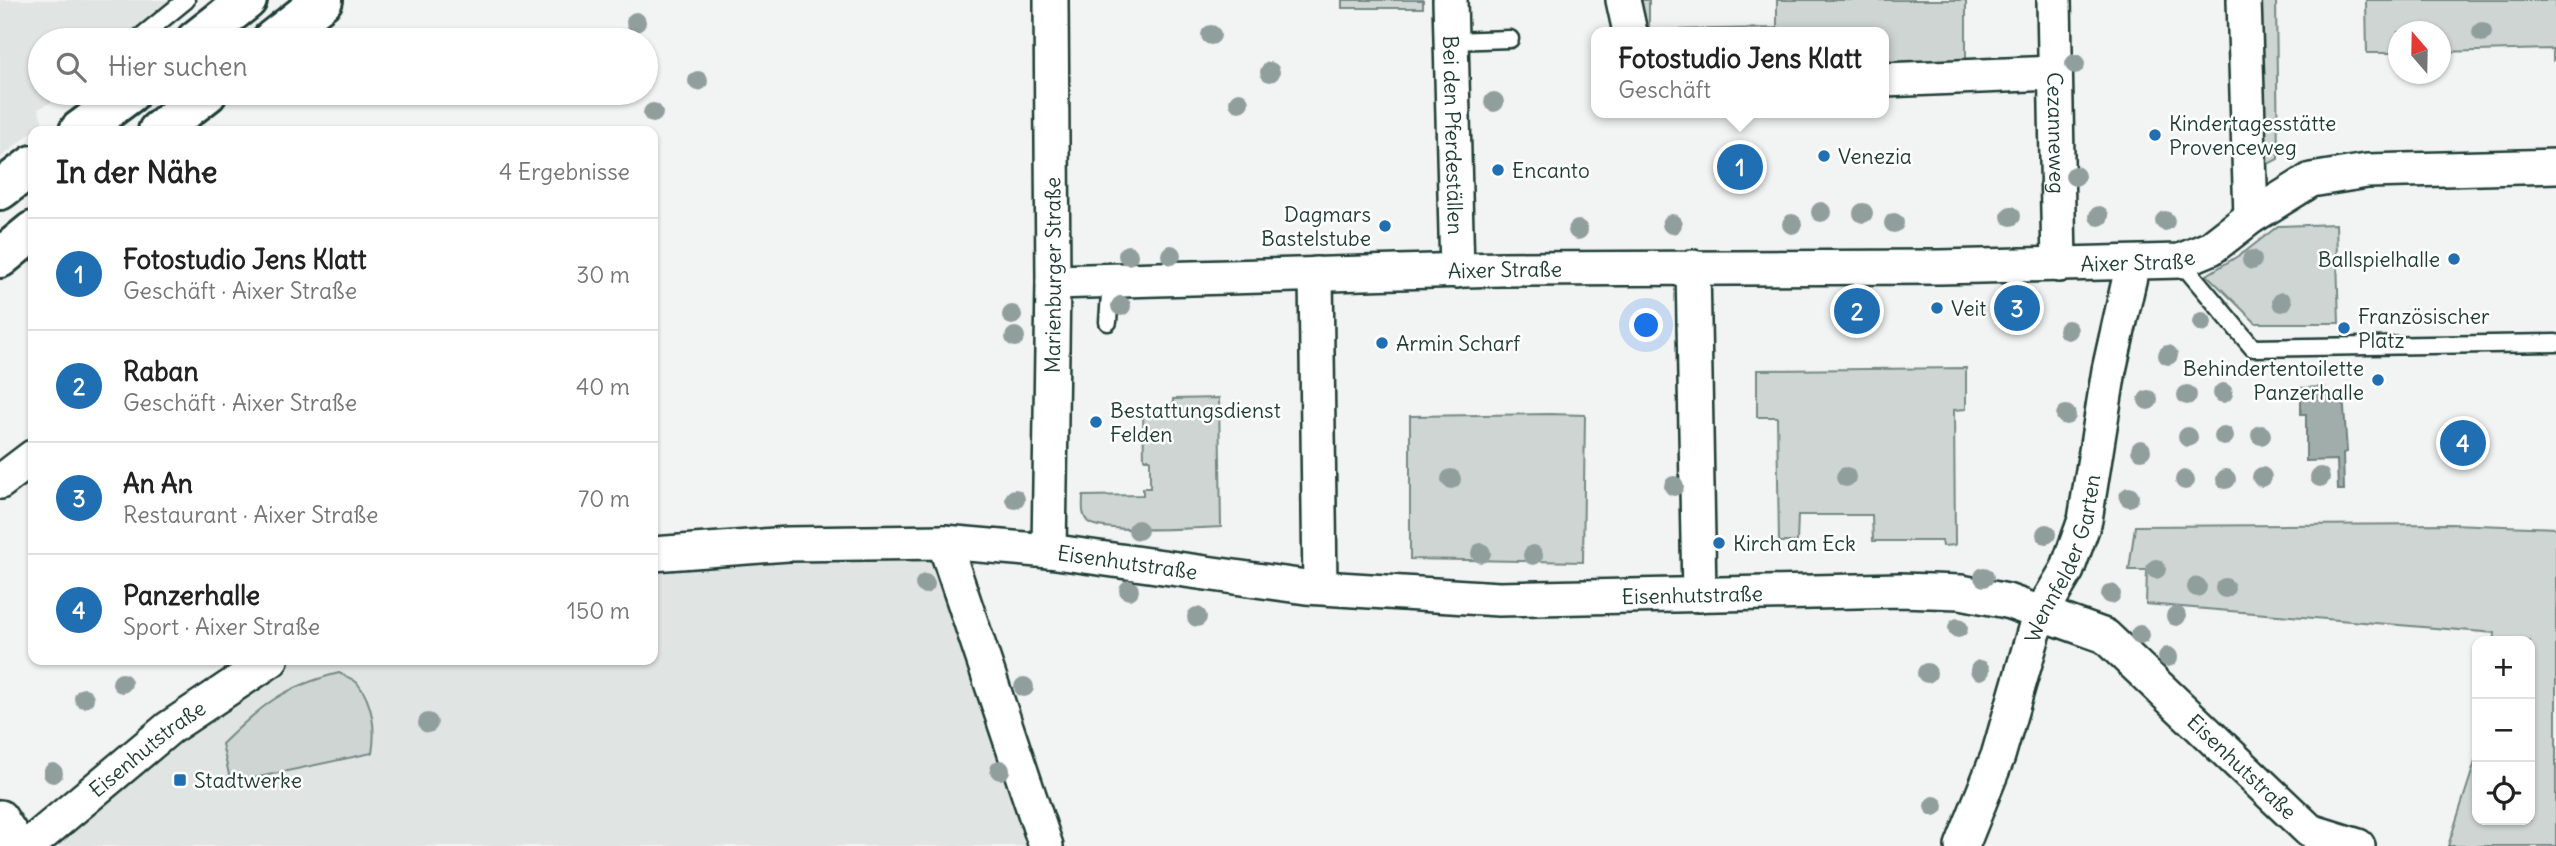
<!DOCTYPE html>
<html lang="de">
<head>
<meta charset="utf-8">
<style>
  :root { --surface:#fff; --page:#f6f6f6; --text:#222; --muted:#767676; --line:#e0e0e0; --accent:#1f6fb2 }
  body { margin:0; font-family:Delius,sans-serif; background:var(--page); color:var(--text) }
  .controls { position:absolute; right:21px; bottom:21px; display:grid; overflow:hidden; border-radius:14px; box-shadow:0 2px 5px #0004 }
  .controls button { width:63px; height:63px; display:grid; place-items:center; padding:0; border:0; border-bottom:2px solid var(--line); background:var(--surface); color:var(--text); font:35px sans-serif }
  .compass { position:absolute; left:2388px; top:21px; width:63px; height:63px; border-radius:50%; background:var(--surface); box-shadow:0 2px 5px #0004; rotate:340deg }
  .you { position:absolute; left:1647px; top:326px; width:24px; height:24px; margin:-18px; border:5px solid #fff; border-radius:50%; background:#1a73e8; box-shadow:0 0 0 10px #1a73e833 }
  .badge { display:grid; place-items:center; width:46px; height:46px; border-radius:50%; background:var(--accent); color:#fff; font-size:23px; font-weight:700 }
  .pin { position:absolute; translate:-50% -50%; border:4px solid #fff; box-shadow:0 2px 7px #0006 }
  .popup { position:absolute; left:1591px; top:27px; width:298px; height:91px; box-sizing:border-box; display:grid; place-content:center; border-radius:14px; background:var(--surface); filter:drop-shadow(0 2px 5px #0005); font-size:23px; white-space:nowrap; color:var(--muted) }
  .popup b { font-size:26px; color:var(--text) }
  .popup::after { content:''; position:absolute; left:50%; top:100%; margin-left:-14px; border:14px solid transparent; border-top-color:var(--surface) }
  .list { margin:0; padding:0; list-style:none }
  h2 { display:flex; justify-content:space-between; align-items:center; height:91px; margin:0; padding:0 28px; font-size:30px }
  h2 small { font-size:23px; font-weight:400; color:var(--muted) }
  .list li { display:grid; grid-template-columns:46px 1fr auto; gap:21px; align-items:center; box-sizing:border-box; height:112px; padding:0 28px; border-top:2px solid var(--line) }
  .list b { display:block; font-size:26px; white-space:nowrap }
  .list p { margin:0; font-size:23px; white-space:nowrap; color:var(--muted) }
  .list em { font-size:23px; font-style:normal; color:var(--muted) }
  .icon { flex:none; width:38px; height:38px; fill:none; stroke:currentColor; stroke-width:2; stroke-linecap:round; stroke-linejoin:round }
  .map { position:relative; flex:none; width:2556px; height:846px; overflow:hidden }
  .search { position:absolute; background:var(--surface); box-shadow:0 2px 5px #0004; left:28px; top:28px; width:630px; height:77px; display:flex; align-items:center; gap:18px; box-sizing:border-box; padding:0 24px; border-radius:38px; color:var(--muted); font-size:26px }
  .panel { position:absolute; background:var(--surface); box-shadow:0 2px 5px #0004; left:28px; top:126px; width:630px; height:539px; border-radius:14px }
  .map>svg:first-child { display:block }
  .built { fill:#e0e4e3 }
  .green { fill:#ced5d3; stroke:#768984; stroke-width:2 }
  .water { fill:#a1adaa; stroke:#6d807b; stroke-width:2 }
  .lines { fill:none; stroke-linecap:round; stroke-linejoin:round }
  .service-casing { stroke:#1f3d34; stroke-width:21 }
  .minor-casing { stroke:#1f3d34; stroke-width:38 }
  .primary-casing { stroke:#1f3d34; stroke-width:44 }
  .service { stroke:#fff; stroke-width:16 }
  .minor { stroke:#fff; stroke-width:33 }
  .primary { stroke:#fff; stroke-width:38 }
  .tree { fill:#919f9c }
  .poi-dot { fill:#1f6fb2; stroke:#fff; stroke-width:2.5 }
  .labels { text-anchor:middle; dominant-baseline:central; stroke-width:5; stroke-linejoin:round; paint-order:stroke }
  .poi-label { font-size:21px; fill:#1f3d34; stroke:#fff; text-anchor:start }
  .street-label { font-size:21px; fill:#1f3d34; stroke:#fff }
</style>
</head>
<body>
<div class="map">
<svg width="2556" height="846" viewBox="0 0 2556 846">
  <rect width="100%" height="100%" fill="#f2f3f3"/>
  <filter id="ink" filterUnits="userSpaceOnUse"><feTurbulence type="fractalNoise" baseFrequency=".0143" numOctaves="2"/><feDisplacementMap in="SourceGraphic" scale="14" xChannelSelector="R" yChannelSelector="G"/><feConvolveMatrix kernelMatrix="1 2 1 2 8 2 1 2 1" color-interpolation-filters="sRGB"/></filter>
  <g filter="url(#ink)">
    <path class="built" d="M0,0h199l-51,40h-108v53h29l-31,16 5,14 -43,35z
      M944,542l102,304h-1018l243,-186h382v-106z"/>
    <path class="green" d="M1342,0h81v8h-81z
      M1623,0h26v30h14l114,-2v-28h189v62l-82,10v-40h-254z
      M2252,0h24l2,159 -25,13z
      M2366,0h190v57l-3,3v-11l-112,3 -1,-20h-42v21h-31z
      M2336,224l3,99h-83l-49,-48 39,-24 32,-25z
      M1966,368v41l-12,1 1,135 -12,1 -1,-5h-69l-1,-26h-74l-1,27h-18l-2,-125h-20v-47z
      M1219,398l2,129c-24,1 -118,7 -133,-5 -7,-7 -5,-17 -5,-26l60,-1v-7h7v-29h-6l-1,-49 30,-1v-10z
      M1550,414l35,1 -2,147 -173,-3v-143z
      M2451,524l105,4v318h-108l29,-90v64h53v-179h-36l1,-8 -349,-29 1,-34h-18l6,-44z
      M339,673c6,3 16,6 19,11 15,19 18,47 14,69l-141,30 -9,-39c41,-40 61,-57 117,-71z"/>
    <path class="water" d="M2324,387l1,7 18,-1 4,59 -4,1 1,37h-6l-1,-30 -31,1v-47h-5v-26z"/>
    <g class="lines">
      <defs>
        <path id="service" d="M137,40l49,-40
          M1451,41l59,-2
          M2180,261l73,87 303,-5
          M1108,322l3,-42"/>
        <g id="minor">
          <path id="s1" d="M1450,0l7,271"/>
          <path d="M1623,0l7,32"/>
          <path id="s2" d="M2054,0l5,265"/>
          <path d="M2244,0l7,217"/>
          <path d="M1884,80l171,-7"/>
          <path d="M1693,267l6,328"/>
          <path d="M1316,274l4,313"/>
          <path id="s3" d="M1053,282l448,-13 439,-2 240,-6 31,-13 40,-31 60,-37 56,-9 189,-5"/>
          <path d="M0,482l33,-25"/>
          <path d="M944,542l102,304"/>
          <path id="s4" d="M1049,551l4,-269 -2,-282"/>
          <path id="s5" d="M653,554l135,-10 156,-2 105,9 257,36 193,12 401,-9 61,2 46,9 98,35 205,195 48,15"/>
          <path d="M0,817l19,29"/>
          <path id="s6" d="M28,846l141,-118 102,-68"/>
          <path id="s7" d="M1962,846l36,-90 36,-124 8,-20 25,-42 18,-50 24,-150 24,-107"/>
        </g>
        <path id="primary" d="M196,40l51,-40
          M272,40l51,-40
          M79,131l51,-38
          M158,131l49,-38
          M0,190l33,-25
          M0,258l33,-27"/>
      </defs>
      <use href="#service" class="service-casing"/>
      <use href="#minor" class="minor-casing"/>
      <use href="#primary" class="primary-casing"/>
      <use href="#service" class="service"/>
      <use href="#minor" class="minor"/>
      <use href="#primary" class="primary"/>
    </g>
    <g class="tree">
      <circle cx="636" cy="22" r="10"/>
      <circle cx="2482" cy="32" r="10"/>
      <circle cx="1211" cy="35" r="10"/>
      <circle cx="2075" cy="64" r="10"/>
      <circle cx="1270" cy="72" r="10"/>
      <circle cx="698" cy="81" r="10"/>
      <circle cx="1239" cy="102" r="10"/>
      <circle cx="1494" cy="102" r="10"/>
      <circle cx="653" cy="113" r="10"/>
      <circle cx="2075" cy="176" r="10"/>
      <circle cx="1821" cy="212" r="10"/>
      <circle cx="1863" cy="213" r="10"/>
      <circle cx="2011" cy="216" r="10"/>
      <circle cx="2099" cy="216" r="10"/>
      <circle cx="2165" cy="221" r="10"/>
      <circle cx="1894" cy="223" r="10"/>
      <circle cx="1672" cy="224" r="10"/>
      <circle cx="1792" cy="224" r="10"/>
      <circle cx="1578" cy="230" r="10"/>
      <circle cx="1128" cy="255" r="10"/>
      <circle cx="1171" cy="255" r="10"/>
      <circle cx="2252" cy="260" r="10"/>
      <circle cx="2282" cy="302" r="10"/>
      <circle cx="1121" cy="306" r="10"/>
      <circle cx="1012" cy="315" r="10"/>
      <circle cx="2202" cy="322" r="10"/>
      <circle cx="2068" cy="330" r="10"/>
      <circle cx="1015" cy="337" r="10"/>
      <circle cx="2168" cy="355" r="10"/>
      <circle cx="2223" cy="393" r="10"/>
      <circle cx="2187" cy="395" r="10"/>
      <circle cx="2148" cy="400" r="10"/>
      <circle cx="2066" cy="415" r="10"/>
      <circle cx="2261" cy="435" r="10"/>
      <circle cx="2224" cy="436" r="10"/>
      <circle cx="2188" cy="437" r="10"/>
      <circle cx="2141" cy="450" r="10"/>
      <circle cx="1846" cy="477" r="10"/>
      <circle cx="2262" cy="477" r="10"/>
      <circle cx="2320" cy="477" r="10"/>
      <circle cx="1451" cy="479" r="10"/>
      <circle cx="2226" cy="479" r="10"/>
      <circle cx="2185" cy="480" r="10"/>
      <circle cx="1674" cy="486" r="10"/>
      <circle cx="2129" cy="497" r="10"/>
      <circle cx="1015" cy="499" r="10"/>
      <circle cx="1138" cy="530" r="10"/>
      <circle cx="2046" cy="534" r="10"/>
      <circle cx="1481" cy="553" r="10"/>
      <circle cx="1533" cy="555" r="10"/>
      <circle cx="2156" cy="569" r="10"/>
      <circle cx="1984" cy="577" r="10"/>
      <circle cx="925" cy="584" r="10"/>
      <circle cx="2197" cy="587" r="10"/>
      <circle cx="2225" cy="588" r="10"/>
      <circle cx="1129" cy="590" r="10"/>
      <circle cx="2111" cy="594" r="10"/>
      <circle cx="2176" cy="616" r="10"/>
      <circle cx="1197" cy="617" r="10"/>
      <circle cx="1958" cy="628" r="10"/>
      <circle cx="2140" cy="635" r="10"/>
      <circle cx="2168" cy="657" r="10"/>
      <circle cx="1980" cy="670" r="10"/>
      <circle cx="1927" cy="673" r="10"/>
      <circle cx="122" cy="683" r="10"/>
      <circle cx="1024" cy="687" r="10"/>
      <circle cx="84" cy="698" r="10"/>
      <circle cx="428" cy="723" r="10"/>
      <circle cx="1000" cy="770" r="10"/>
      <circle cx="53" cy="773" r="10"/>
      <circle cx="1934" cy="806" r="10"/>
    </g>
  </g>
  <g class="poi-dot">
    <circle cx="2155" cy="135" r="7"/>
    <circle cx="1824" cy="156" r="7"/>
    <circle cx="1498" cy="170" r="7"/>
    <circle cx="1385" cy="226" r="7"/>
    <circle cx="2454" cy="259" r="7"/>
    <circle cx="1937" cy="308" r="7"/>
    <circle cx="2344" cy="328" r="7"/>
    <circle cx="1382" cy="343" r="7"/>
    <circle cx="2378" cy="380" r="7"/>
    <circle cx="1096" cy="422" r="7"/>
    <circle cx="1719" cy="543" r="7"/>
    <rect x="173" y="773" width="14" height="14" rx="3.5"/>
  </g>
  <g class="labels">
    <g class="poi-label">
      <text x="2169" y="123">Kindertagesstätte<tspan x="2169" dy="24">Provenceweg</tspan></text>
      <text x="1838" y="156">Venezia</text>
      <text x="1512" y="170">Encanto</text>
      <text x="1371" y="214" text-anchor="end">Dagmars<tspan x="1371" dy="24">Bastelstube</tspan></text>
      <text x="2440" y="259" text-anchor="end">Ballspielhalle</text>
      <text x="1951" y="308">Veit</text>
      <text x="2358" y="316">Französischer<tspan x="2358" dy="24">Platz</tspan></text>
      <text x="1396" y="343">Armin Scharf</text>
      <text x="2364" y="368" text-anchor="end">Behindertentoilette<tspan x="2364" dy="24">Panzerhalle</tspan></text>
      <text x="1110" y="410">Bestattungsdienst<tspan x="1110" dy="24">Felden</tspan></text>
      <text x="1733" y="543">Kirch am Eck</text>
      <text x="194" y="780">Stadtwerke</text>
    </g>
    <g class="street-label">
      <text stroke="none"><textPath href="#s2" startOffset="133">Cezanneweg</textPath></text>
      <text stroke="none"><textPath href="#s1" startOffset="135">Bei den Pferdeställen</textPath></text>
      <text stroke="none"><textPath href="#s3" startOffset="1085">Aixer Straße</textPath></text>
      <text stroke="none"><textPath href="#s3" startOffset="452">Aixer Straße</textPath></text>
      <text stroke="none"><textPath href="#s4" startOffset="276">Marienburger Straße</textPath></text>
      <text stroke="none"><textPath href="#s7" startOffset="306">Wennfelder Garten</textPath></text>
      <text stroke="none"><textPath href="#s5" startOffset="476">Eisenhutstraße</textPath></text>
      <text stroke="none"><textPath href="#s5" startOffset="1043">Eisenhutstraße</textPath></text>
      <text stroke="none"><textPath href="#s6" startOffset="154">Eisenhutstraße</textPath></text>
      <text stroke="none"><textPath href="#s5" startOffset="1652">Eisenhutstraße</textPath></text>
    </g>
  </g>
</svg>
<div class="controls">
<button>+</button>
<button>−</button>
<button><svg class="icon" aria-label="locate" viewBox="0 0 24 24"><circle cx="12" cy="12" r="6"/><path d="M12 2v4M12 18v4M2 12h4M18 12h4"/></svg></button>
</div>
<svg class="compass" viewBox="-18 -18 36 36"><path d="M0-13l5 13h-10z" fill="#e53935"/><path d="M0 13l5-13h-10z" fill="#767676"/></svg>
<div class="you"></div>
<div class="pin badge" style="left:1740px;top:167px">1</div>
<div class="popup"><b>Fotostudio Jens Klatt</b>Geschäft</div>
<div class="pin badge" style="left:1857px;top:311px">2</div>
<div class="pin badge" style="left:2017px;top:308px">3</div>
<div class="pin badge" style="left:2463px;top:443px">4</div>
<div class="search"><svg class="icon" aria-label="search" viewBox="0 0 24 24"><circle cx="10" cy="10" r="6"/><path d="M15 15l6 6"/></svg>Hier suchen</div>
<section class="panel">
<h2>In der Nähe<small>4 Ergebnisse</small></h2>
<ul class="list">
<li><span class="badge">1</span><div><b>Fotostudio Jens Klatt</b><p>Geschäft · Aixer Straße</p></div><em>30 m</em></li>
<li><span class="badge">2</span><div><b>Raban</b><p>Geschäft · Aixer Straße</p></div><em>40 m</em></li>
<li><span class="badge">3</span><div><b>An An</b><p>Restaurant · Aixer Straße</p></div><em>70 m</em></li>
<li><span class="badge">4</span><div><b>Panzerhalle</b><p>Sport · Aixer Straße</p></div><em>150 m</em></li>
</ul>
</section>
</div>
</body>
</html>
